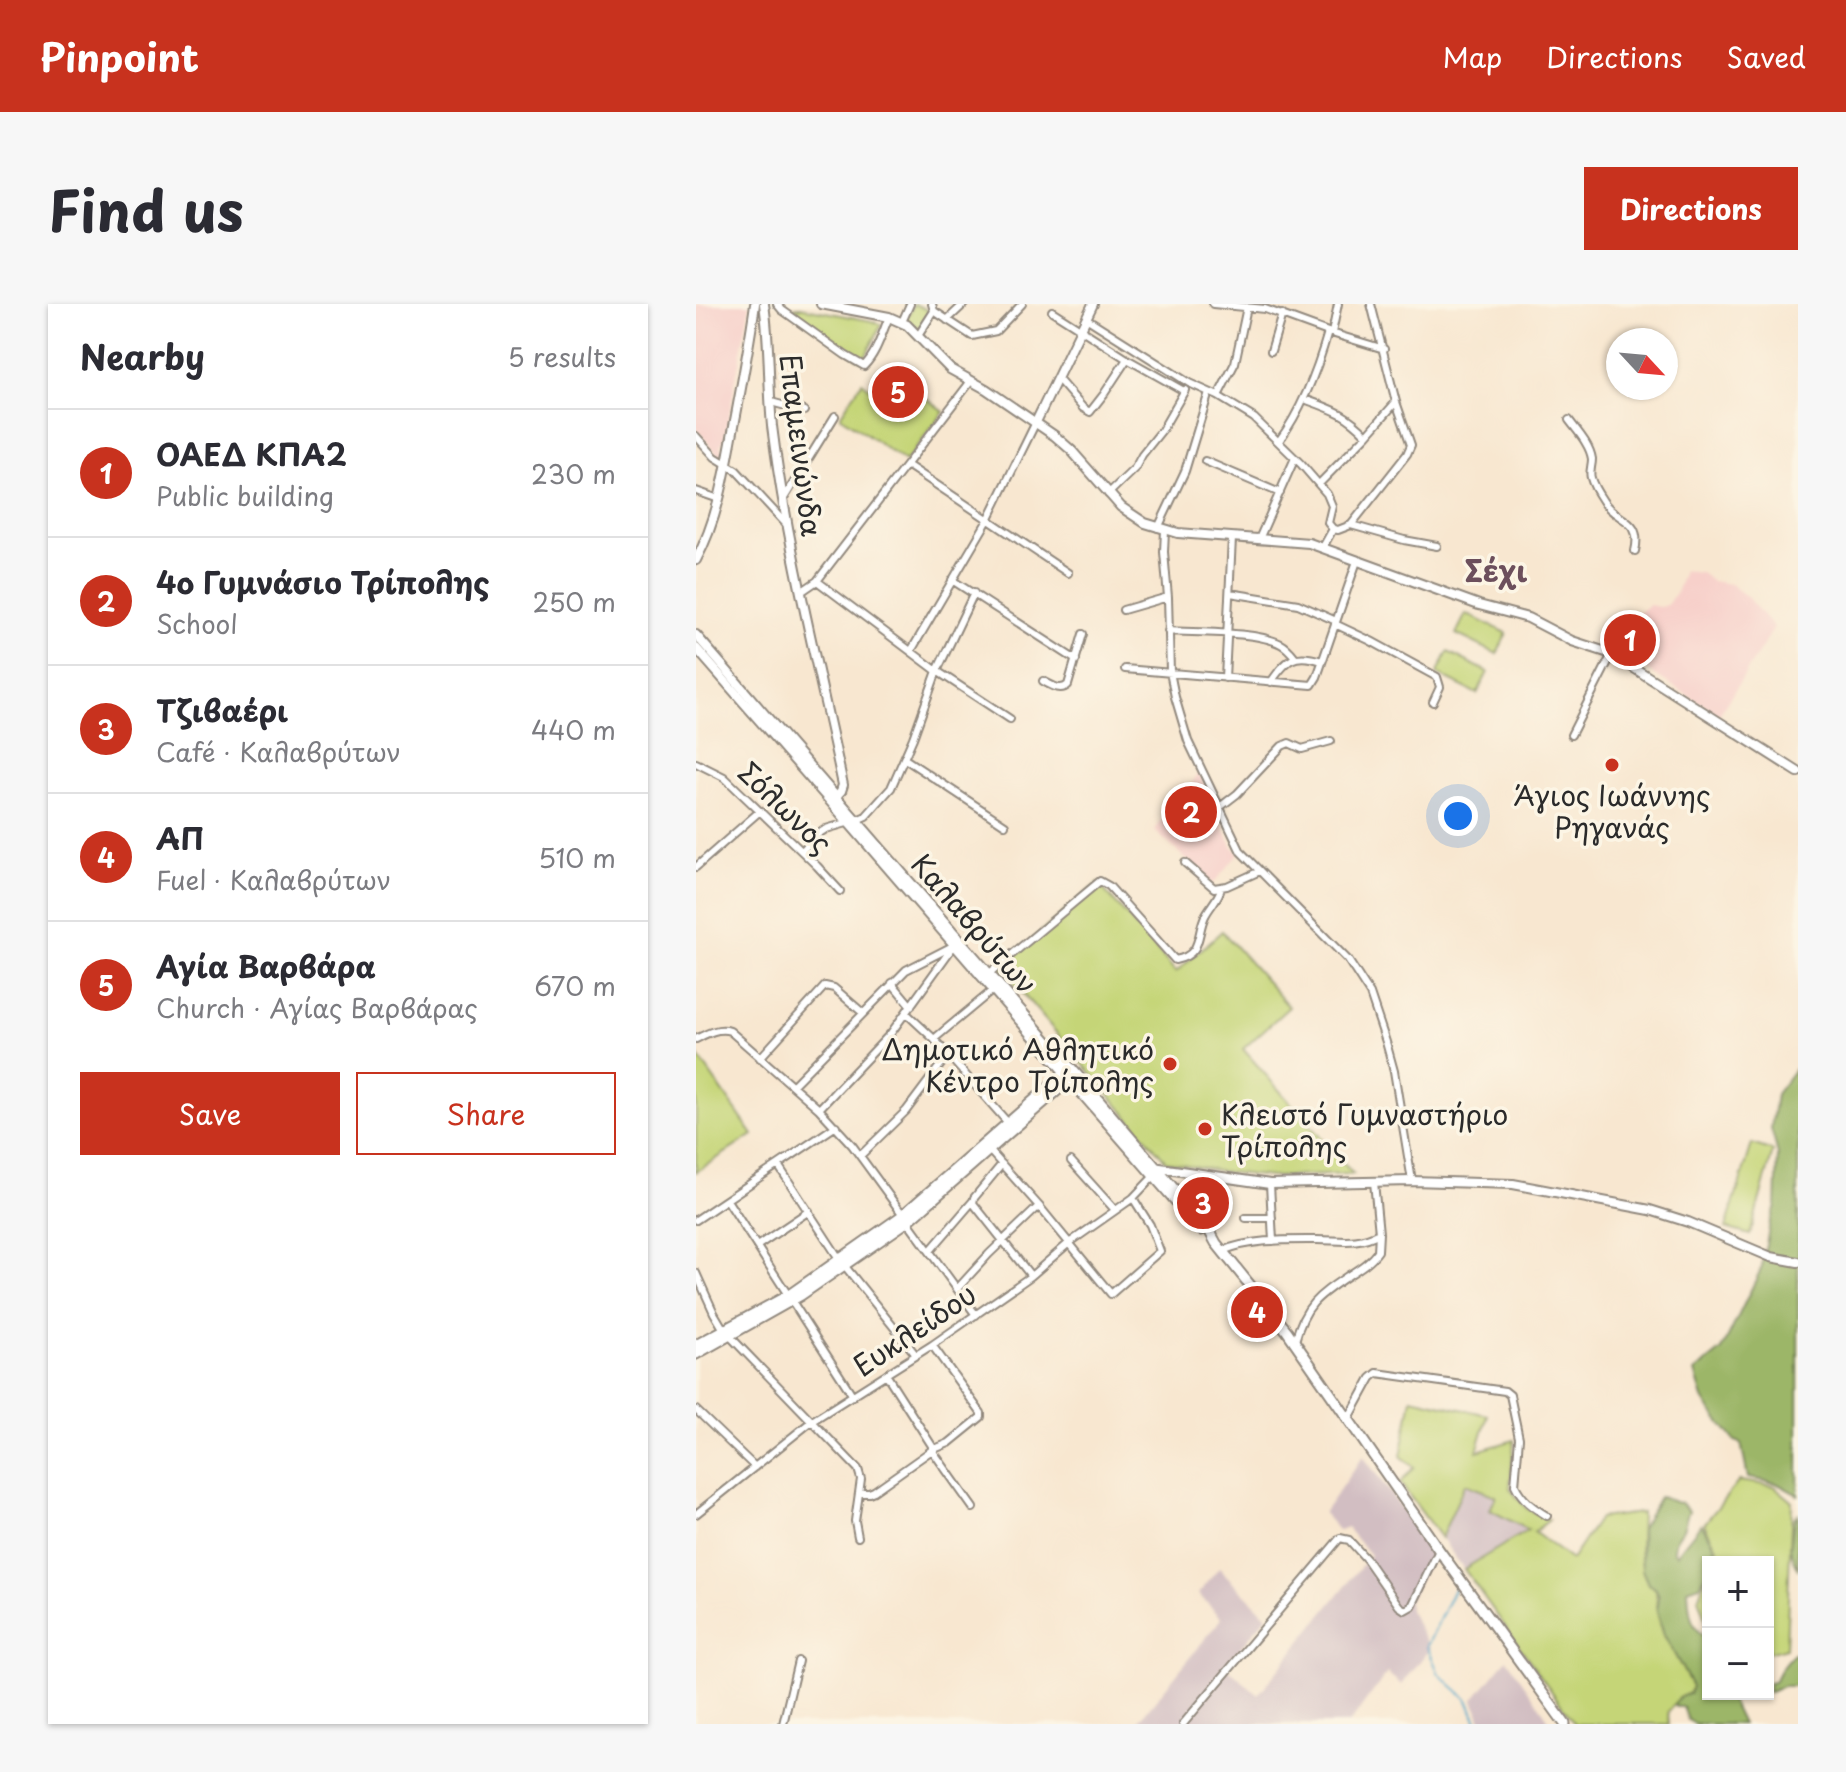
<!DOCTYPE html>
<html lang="en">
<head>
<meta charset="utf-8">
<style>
  :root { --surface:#fff; --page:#f7f7f7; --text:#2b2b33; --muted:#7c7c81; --line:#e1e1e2; --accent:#c8321e }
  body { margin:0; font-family:"Playpen Sans",sans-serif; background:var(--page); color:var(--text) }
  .controls { position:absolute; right:24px; bottom:24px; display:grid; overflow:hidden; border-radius:0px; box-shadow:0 2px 6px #0004 }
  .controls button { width:72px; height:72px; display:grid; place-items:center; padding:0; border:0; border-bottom:2px solid var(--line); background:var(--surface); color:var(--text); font:40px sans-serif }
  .compass { position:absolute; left:910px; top:24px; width:72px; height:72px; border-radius:50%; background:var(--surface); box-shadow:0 2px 6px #0004; rotate:116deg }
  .you { position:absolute; left:762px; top:512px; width:28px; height:28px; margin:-20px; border:6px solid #fff; border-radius:50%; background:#1a73e8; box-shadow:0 0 0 12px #1a73e833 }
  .badge { display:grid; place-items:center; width:52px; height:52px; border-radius:50%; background:var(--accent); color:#fff; font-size:26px; font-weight:700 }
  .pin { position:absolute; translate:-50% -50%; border:4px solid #fff; box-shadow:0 2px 8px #0006 }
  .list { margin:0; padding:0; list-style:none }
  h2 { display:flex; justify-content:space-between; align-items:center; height:104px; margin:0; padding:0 32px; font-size:34px }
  h2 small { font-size:26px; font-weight:400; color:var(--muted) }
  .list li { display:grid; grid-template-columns:52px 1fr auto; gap:24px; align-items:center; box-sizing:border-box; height:128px; padding:0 32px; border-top:2px solid var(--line) }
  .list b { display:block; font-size:30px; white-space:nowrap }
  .list p { margin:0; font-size:26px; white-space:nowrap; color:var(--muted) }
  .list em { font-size:26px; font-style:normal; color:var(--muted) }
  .actions { display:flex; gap:16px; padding:24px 32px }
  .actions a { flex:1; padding:18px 0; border:2px solid var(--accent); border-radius:0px; text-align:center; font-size:28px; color:var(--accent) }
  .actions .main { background:var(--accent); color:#fff }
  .map { position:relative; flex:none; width:1102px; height:1420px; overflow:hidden; border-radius:0px }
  header { display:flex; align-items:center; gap:48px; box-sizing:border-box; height:112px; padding:0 40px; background:var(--accent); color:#fff }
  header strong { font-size:38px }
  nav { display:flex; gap:44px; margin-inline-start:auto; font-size:28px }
  .intro { display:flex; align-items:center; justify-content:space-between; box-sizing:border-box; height:192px; padding:0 48px }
  h1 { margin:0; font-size:56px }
  .button { padding:20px 36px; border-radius:0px; background:var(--accent); color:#fff; font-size:28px; font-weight:700 }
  main { display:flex; gap:48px; padding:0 48px }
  aside { flex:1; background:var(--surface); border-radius:0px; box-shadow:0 2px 6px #0004 }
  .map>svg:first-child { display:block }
  .built { fill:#f7d0ca }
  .industrial { fill:#d2bec2 }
  .green { fill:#c5d577; stroke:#788051; stroke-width:2 }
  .forest { fill:#9cb668; stroke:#64704a; stroke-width:2 }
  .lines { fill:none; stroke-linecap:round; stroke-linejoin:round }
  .stream { stroke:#4ca5c9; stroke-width:2 }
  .street-casing { stroke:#92897e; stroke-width:10 }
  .secondary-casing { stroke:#92897e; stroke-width:12 }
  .primary-casing { stroke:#92897e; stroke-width:13 }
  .street { stroke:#fff; stroke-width:6 }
  .secondary { stroke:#fff; stroke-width:8 }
  .primary { stroke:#fff; stroke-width:9 }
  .poi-dot { fill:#c8321e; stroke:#fcf5e5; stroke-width:3 }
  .labels { text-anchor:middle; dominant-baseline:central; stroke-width:7; stroke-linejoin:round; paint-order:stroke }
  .street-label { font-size:28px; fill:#2b2b2b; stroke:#fcf5e5 }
  .poi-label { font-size:28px; fill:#2b2b2b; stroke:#fcf5e5 }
  .neighbourhood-label { font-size:30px; font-weight:bold; fill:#6c4f5c; stroke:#fcf5e5 }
</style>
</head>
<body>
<header>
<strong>Pinpoint</strong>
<nav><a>Map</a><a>Directions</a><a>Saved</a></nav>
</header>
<div class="intro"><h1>Find us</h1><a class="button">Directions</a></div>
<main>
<aside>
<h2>Nearby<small>5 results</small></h2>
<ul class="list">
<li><span class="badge">1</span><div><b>ΟΑΕΔ ΚΠΑ2</b><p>Public building</p></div><em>230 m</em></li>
<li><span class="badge">2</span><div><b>4ο Γυμνάσιο Τρίπολης</b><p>School</p></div><em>250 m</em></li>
<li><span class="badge">3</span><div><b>Τζιβαέρι</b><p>Café · Καλαβρύτων</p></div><em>440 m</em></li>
<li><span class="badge">4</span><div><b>ΑΠ</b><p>Fuel · Καλαβρύτων</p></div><em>510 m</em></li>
<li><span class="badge">5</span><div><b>Αγία Βαρβάρα</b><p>Church · Αγίας Βαρβάρας</p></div><em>670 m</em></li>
</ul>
<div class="actions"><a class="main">Save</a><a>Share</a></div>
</aside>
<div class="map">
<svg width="1102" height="1420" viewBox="0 0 1102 1420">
  <rect width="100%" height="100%" fill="#fcf5e5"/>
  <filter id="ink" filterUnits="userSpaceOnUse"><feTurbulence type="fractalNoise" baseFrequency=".0125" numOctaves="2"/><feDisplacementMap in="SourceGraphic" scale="16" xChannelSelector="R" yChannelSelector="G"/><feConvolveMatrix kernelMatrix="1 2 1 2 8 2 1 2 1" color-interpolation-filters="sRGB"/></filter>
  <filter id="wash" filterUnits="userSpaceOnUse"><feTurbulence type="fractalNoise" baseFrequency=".006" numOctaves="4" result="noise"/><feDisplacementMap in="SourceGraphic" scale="32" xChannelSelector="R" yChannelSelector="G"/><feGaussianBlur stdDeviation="1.8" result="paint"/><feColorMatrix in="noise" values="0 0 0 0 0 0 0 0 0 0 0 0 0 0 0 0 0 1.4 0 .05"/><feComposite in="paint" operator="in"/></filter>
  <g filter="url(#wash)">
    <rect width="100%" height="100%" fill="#f8e7d0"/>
    <path class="built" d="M0,0h54l-26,137 -4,4 3,5 -2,8 -25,-28z
      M988,267l17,2 11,8 18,3 16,12 28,32 -55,87 -99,-62 -27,-11 8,-9 9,-5 10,-3 3,-7 7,-5 10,-1 9,-7 10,2 6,-1 11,-13z
      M503,468l33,74 7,7 -26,31 -58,-53 24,-42 7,4z"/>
    <path class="industrial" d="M667,1152l71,97 -26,49 1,8 21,38 -28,37 -15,-12 -38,51h-213l86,-106 -24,-24 21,-26 48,48 -42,50 33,29 112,-140 -23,-27 -8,3 -16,-18z
      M769,1179l32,13 32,35 -65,38 -23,-31z
      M811,1355l44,64 -1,1h-65l-4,-3 -7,-22z"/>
    <path class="green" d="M218,0l14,6 1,2 -9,15h-3l-11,-8z
      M104,3l72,14 7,2 2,3 -17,33 -4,1 -67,-49 1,-3z
      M166,78l42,33 17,-21 23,18 -39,50 -65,-46z
      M770,310l41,19 -10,21 -41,-20z
      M752,348l40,20 -11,22 -40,-20z
      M402,579l78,89 46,-41 67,76 -46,42 110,125 -82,3 -45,-5 -60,-11 -166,-194z
      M2,752l55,79 -57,37v-115z
      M1056,840l21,7 -23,84 -24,-7z
      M716,1094l76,17 -11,36 37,-11 -4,49 17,20 22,11 -15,12 37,28 28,-42 42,-5c0,21 -6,66 15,76l2,27 6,19 28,51 -1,7 -11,4 -12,15 1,12h-94l-111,-155 64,-39 -38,-20 6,-14 -31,-12 -24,54 -41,-55 14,-16 -13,-11z
      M1043,1177l35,5 18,15 -6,147 -18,5v-91h-55l5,-13 -14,-25z
      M1012,1269v55l-10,-30z"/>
    <path class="forest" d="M1102,764v427l-22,-12 -28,-5 -7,-35 -6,-2 -26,-33 -6,-10 -8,-26 27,-22 40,-83 8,-45 6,-16 2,-52 -7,-25 5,-35 19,-25z
      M963,1193c8,0 13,6 22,6l8,8c-4,6 -3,12 -6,18 -6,10 -9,10 -9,23l3,2 24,-30 11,16 4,11 -4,11h-4c0,10 -3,15 -8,23l-12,4c1,21 1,38 20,51v54h54l-33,3 13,27h-47l-7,-4 -5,-13h-7l-2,-3 6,-7 10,-4 2,-7 -28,-51 -7,-25 2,-13 -3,-8 -8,-5 -6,-14 -1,-41z
      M1102,1210v56l-8,-22 4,-30z
      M1102,1348v34h-15l-15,7v-10l6,-1c5,-12 12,-24 24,-30z"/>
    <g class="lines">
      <path class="stream" d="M760,1281l-29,61 12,28 29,26 10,24"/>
    </g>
  </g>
  <g filter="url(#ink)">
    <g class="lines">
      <defs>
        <path id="street" d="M81,0l5,6 63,45 19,11c13,-13 18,-33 25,-49
          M517,0l52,5 63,23 56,17
          M238,7l38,25 24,-5 26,-27
          M356,7l75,48 57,32
          M390,14l103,65 29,13 36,22 47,46 26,30 5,12 -4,17 5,6
          M251,16l17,-16
          M206,18l8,-18
          M636,29l6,-29
          M222,32l16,-25 -2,-7
          M575,47l11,-37
          M361,74l26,30 7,4 14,-18 23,-35
          M522,92l17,-33 12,-56
          M608,95c28,10 42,14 63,36
          M75,98l33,9
          M873,116c9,12 21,25 23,39 0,7 -3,13 -1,19 2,8 8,17 12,23 13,21 40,17 32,50
          M0,132l19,21 21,13 50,54
          M583,137c24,-33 38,-70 49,-109
          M509,157l75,32
          M211,161l161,108
          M623,180l48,-49 29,-33
          M0,187l23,8
          M412,190l27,-26 7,-13 20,-25 23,-40
          M87,196l52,-84
          M655,221l56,-71 4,-9 -15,-43 -25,-98
          M462,224l27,-57 24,-79
          M637,225l5,1 13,-5 53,15 33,6
          M469,226l-1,22 4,45 2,75 5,25 13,44 53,111 107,108 22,34 16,48 8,29 18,110
          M563,235l36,-81
          M627,243l10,-18
          M256,276l124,80
          M121,277l120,90 73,48
          M105,288l16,-11 154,-200
          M534,289l68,11 38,17
          M427,306l45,-13
          M639,320l36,17 66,36 3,10 -7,15
          M472,327c30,2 88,0 113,13 6,3 10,8 14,13
          M215,347l77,-131 48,-98
          M429,365l187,16 5,-8 40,-116
          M529,374l7,-140
          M347,377c8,4 17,11 25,4l15,-51
          M575,378c16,-23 23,-30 51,-21
          M875,431l41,-81
          M209,455l100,66
          M0,459l28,14 93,89 23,25
          M524,503l17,-13 45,-48 7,-3 13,6 29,-8
          M106,547l16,-17 8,-5 31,-9 9,-4 25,-28 22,-50 24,-67 37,-78
          M489,559l29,25 13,-2 33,-15
          M0,563l64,-56
          M290,672l114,-95 9,5 66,74c28,-5 21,-25 30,-44 5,-10 14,-18 16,-28
          M196,679l19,23
          M210,709l28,26 75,85
          M0,735c10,-5 22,-12 34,-8l89,78 33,36 124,170
          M238,735l59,-49
          M64,754l65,-72 9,2 29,25
          M97,781l113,-115 45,-23
          M123,805l72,-76 64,-89
          M294,847l49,55 72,88 49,-43 -10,-26 -17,-27
          M164,852l46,-45 42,-56
          M375,857l44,49
          M306,860l-28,34 -1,5 58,73
          M82,861l62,95 76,95
          M574,880l3,57
          M31,896l126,196
          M550,914h26
          M0,916l140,-94
          M61,942l52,-35
          M234,947l43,-50
          M526,947c29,-12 64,-11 95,-11 24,0 40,5 62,-7
          M0,969l18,40 10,17 134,139 3,10 -6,42 3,16
          M261,985l32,-35 50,-48
          M599,1037c10,-37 23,-45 54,-66 11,-7 22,-14 29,-24l1,-18 -5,-51
          M190,1070l48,75
          M0,1106l59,57
          M652,1116l23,-42 6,-5 128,18 5,4 9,43 -4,47c7,15 19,23 32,31
          M236,1146l41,58
          M164,1189h9l5,-2 58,-41 17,-7 32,-26v-4l-49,-68
          M0,1210l116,-93 120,-76 99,-69 38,-33 64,-45 21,-22
          M87,1420l15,-63
          M487,1420l157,-186 9,2 18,20 32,46 6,4 7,-4 27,-56"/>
        <path id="secondary" d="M68,0c6,40 4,81 8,122 15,121 46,240 71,359l-2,6 -7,7
          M125,0l68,13 18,8 43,44 36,20 69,47 16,14 50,57 24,16 33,10 131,10 170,62 49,13 44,23 40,13 186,118
          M340,118l57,-118
          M0,256c21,-39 29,-85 37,-129 8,-42 16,-84 22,-127
          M0,331l375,433
          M0,344l134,153 235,272
          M457,863l117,17 142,-3 101,3 137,26 38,12 83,35 27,5"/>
        <path id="primary" d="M370,771l135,155
          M0,1041l93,-50 114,-80 168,-147 138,162 7,13 71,88 152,219 126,174
          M0,1050l105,-59 107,-74 168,-147"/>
      </defs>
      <use href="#street" class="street-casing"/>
      <use href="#secondary" class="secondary-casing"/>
      <use href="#primary" class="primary-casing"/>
      <use href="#street" class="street"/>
      <use href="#secondary" class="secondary"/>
      <use href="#primary" class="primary"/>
    </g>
  </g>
  <g class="poi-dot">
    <circle cx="916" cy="461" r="8"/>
    <circle cx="474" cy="760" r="8"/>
    <circle cx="509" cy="825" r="8"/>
  </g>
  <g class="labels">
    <g class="street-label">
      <text transform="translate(106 141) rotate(83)">Επαμεινώνδα</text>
      <text transform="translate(90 503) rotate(44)">Σόλωνος</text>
      <text transform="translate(279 619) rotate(49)">Καλαβρύτων</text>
      <text transform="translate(218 1025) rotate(-34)">Ευκλείδου</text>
    </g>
    <g class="poi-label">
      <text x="916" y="490">Άγιος Ιωάννης<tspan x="916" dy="32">Ρηγανάς</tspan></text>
      <text x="458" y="744" text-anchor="end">Δημοτικό Αθλητικό<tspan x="458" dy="32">Κέντρο Τρίπολης</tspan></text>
      <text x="525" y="809" text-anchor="start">Κλειστό Γυμναστήριο<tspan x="525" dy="32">Τρίπολης</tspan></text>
    </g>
    <g class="neighbourhood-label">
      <text x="800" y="265">Σέχι</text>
    </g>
  </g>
</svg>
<div class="controls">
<button>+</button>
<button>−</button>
</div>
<svg class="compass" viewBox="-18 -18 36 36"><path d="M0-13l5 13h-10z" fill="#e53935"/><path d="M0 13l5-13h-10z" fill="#7c7c81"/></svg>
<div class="you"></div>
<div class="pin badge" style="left:934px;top:336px">1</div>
<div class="pin badge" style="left:495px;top:508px">2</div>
<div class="pin badge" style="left:507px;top:899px">3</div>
<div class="pin badge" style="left:561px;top:1008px">4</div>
<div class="pin badge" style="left:202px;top:88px">5</div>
</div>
</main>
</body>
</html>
